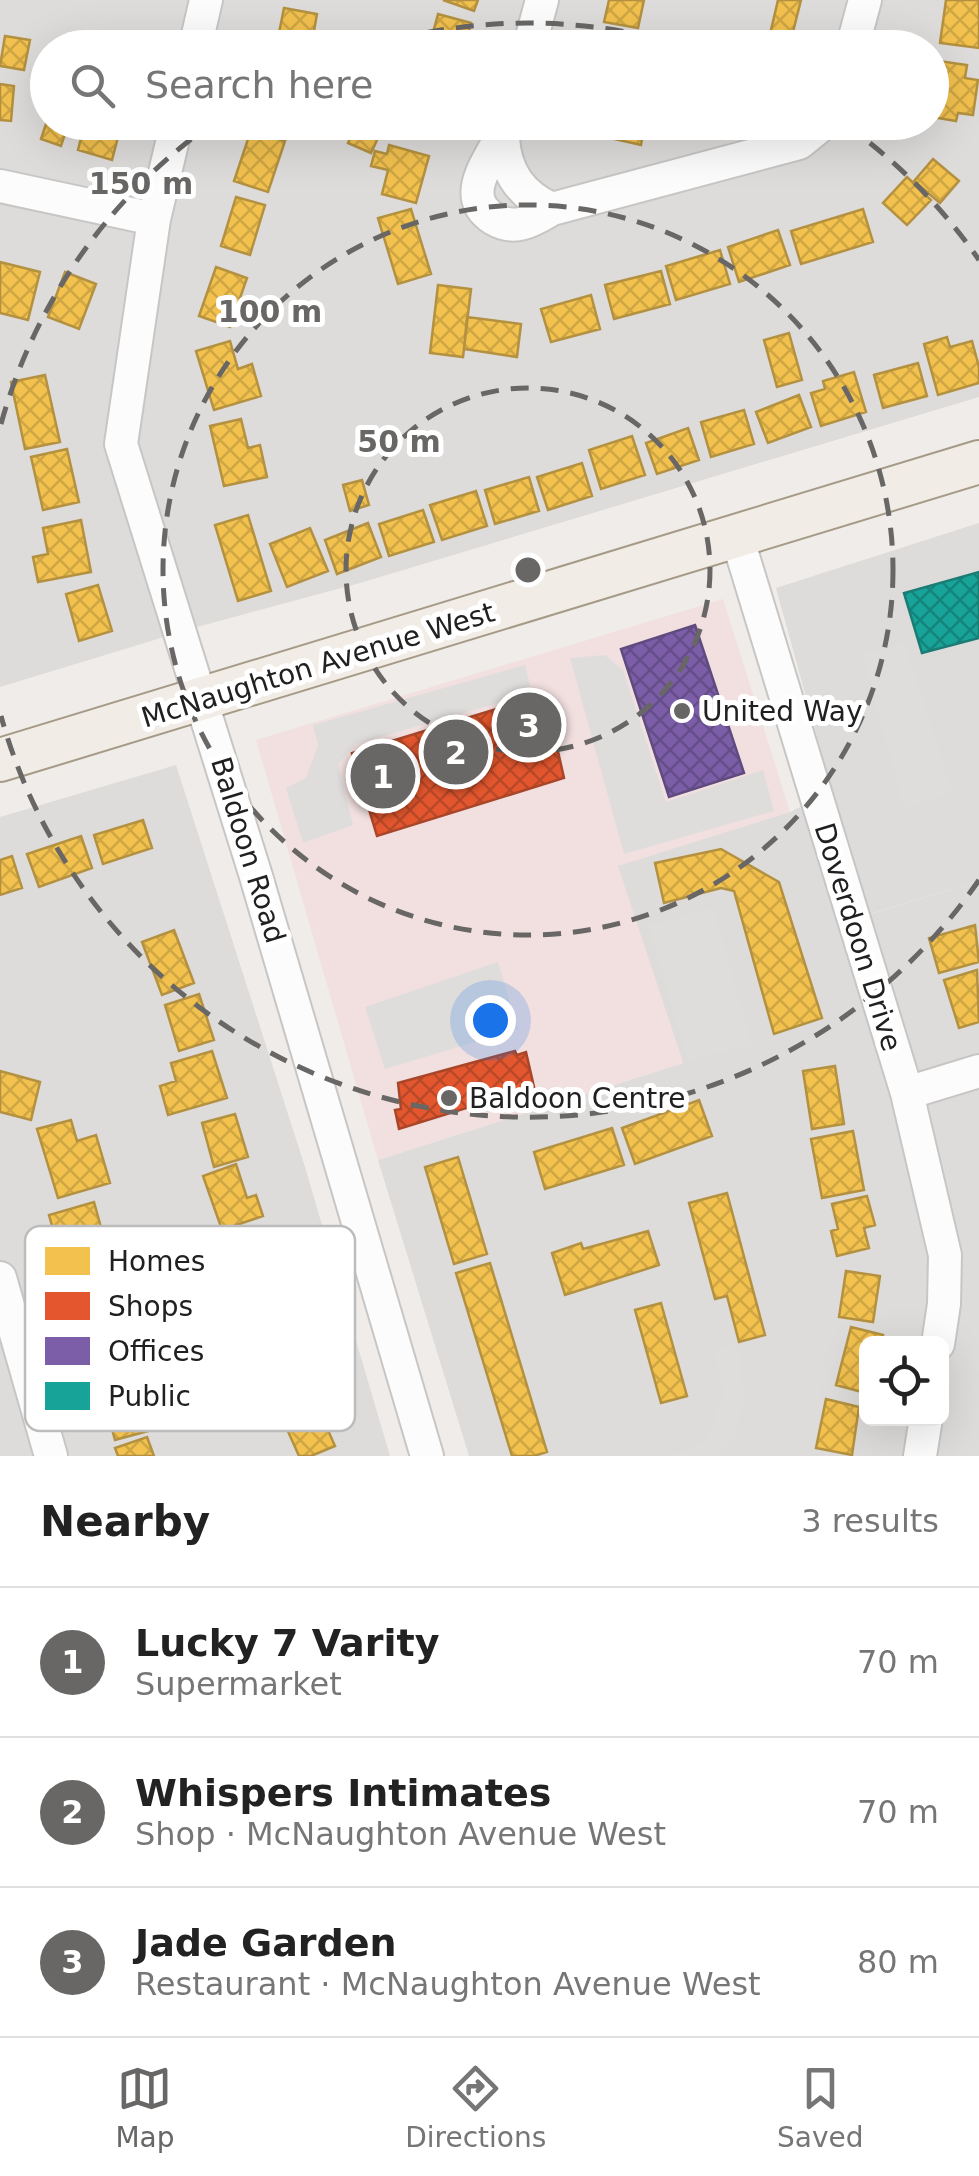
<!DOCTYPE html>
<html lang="en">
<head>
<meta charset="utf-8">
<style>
  :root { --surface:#fff; --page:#f6f6f6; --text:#222; --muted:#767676; --line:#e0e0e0; --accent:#686766 }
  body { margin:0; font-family:"DejaVu Sans",sans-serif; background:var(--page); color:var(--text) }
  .controls { position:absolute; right:30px; bottom:30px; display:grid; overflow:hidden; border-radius:15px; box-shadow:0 10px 40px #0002 }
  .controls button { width:90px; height:90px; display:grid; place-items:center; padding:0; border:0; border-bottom:2px solid var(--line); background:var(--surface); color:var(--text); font:50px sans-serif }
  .you { position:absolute; left:490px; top:1020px; width:35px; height:35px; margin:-25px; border:8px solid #fff; border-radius:50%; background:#1a73e8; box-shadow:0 0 0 15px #1a73e833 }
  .badge { display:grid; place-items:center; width:65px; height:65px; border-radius:50%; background:var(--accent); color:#fff; font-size:32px; font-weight:700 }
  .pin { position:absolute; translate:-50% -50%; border:5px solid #fff; box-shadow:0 2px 10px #0006 }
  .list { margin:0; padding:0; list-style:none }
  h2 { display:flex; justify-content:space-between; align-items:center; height:130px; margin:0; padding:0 40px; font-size:42px }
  h2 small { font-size:32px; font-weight:400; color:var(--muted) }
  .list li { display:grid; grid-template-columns:65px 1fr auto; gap:30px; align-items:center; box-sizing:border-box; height:150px; padding:0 40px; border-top:2px solid var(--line) }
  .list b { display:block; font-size:38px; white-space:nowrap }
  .list p { margin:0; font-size:32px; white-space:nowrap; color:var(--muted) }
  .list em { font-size:32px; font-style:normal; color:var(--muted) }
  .icon { flex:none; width:55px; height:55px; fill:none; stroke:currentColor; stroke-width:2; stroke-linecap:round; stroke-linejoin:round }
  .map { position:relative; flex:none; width:979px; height:1456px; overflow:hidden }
  .search { position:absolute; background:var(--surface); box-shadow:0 10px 40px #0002; left:30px; right:30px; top:30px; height:110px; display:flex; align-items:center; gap:25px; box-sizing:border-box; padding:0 35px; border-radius:55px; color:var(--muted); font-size:38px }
  .sheet { height:580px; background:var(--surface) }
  nav { display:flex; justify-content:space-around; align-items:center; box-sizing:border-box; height:140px; border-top:2px solid var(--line); background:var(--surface); font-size:28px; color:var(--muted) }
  nav a { display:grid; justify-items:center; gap:5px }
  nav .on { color:var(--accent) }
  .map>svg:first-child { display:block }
  .residential { fill:#dedcda; fill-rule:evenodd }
  .commercial { fill:#f1e0df }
  .religious { fill:#dddcda }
  .parking { fill:#dfdddc }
  .homes { fill:url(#homes-cross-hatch); stroke:#b39140; stroke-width:2.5 }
  .shops { fill:url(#shops-cross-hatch); stroke:#a9462a; stroke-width:2.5 }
  .offices { fill:url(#offices-cross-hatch); stroke:#604b7e; stroke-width:2.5 }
  .public { fill:url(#public-cross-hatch); stroke:#1a7c74; stroke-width:2.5 }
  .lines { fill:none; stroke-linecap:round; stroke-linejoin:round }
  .minor-casing { stroke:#c7c6c5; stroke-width:36 }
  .major-casing { stroke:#a59a85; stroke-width:46 }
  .minor { stroke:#fdfcfc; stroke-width:32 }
  .major { stroke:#f2ece6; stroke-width:42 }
  .ring { fill:none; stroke:#686766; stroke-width:5; stroke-dasharray:18 12 }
  .poi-dot { fill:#686766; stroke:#fff; stroke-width:4 }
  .labels { text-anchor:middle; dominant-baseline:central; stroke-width:10; stroke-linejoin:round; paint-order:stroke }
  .street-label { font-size:28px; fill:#202020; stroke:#fff }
  .poi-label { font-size:28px; fill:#202020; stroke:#fff; text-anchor:start }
  .key { fill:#fff; stroke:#bcbcbc; stroke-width:2.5 }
  .key-label { font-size:28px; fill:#202020 }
  .centre { fill:#686766; stroke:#fff; stroke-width:5 }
  .ring-label { font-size:30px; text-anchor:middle; font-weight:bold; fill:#686766; stroke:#fff; stroke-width:10; stroke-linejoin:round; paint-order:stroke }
</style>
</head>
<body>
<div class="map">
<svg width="979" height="1456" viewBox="0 0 979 1456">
  <defs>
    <pattern id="homes-cross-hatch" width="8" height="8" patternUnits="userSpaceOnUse" patternTransform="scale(2.5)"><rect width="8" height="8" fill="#f2c14e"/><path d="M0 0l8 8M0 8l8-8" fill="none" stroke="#cfa644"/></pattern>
    <pattern id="shops-cross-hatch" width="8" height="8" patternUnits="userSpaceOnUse" patternTransform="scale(2.5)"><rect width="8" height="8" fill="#e4572e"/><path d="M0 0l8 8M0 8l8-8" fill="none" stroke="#b84827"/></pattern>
    <pattern id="offices-cross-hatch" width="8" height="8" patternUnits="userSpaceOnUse" patternTransform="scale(2.5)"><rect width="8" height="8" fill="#7b5ea7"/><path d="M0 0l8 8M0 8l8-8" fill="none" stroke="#644d88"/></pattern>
    <pattern id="public-cross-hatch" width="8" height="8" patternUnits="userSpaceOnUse" patternTransform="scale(2.5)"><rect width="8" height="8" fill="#17a398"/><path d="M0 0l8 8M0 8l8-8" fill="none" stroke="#14847c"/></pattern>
  </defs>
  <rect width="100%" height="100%" fill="#efece9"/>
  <path class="residential" d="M0,0h979v397l-619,186 -163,44 -197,60zM48,48h884v74h-884z
    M176,765l129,402 85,289h-390v-639z
    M832,792l35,123 112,-34v575h-510l-91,-296 305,-97 -66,-198 173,-53zM866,1344h76v74h-76z"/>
  <path class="commercial" d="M723,599l67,213 -172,54 65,197 -305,97 -122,-420z"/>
  <path class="religious" d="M979,523v358l-113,34 -90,-327z"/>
  <path class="parking" d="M905,644l47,148 -48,17 -41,-155z
    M605,655l18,15 43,132 97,-32 11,41 -150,43 -54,-196z
    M525,665l7,28 -176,51 -18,20 15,61 -50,18 -17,-55 20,-10 12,-33 -5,-20z
    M713,908l38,136 -63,17 -39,-135z
    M498,962l20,67 -133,40 -20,-62z
    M737,1343l7,56 -10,39 -20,18h-44l36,-14 18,-48 -9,-44z"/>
  <path class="homes" d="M443,0h35l-4,11z
    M609,0h35l-6,28 -34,-6z
    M778,0h23l-9,36 -21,-6z
    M946,0h33v48l-39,-5z
    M284,8l33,6 -6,34h-35z
    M438,14l33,9 -6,25h-36z
    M608,28l42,14 -2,6h-46z
    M757,35l35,8 -1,5h-36z
    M5,36l25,4 -6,30 -24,-4z
    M932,60l35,5 -2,13 13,2 -5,35 -15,-2 -2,8 -24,-4z
    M0,84l14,2 -3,35 -11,-1z
    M48,118v4h21l-8,24 -20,-7z
    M85,122h37l-10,38 -34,-10z
    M267,122h36l-3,10z
    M357,122l25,7 -11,24 -23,-10z
    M399,122h40l-5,13z
    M580,122h65l-4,23 -62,-14z
    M251,130l34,11 -17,51 -34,-11z
    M389,145l40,11 -13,47 -34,-9 6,-24 -17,-4 4,-15 12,3z
    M933,159l26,22 -19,22 -26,-22z
    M907,177l24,23 -24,25 -24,-22z
    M236,197l29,8 -15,50 -29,-9z
    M411,209l20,65 -33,10 -20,-66z
    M863,209l10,33 -72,22 -10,-33z
    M778,230l12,35 -51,17 -11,-35z
    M720,250l10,34 -54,16 -10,-34z
    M0,262l40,10 -12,48 -28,-7z
    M216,267l31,11 -17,49 -31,-11z
    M661,271l9,33 -56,15 -9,-34z
    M65,272l31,12 -17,45 -31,-12z
    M438,285l33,4 -8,68 -33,-4z
    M591,295l9,34 -49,13 -10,-33z
    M467,317l54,7 -4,33 -53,-8z
    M789,333l13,47 -25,7 -13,-47z
    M947,337l3,10 22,-6 7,26v16l-41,12 -14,-51z
    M230,341l8,28 14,-5 9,32 -47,14 -18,-59z
    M918,363l9,33 -44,12 -9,-33z
    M854,372l12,40 -45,14 -10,-33 14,-4 -2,-8z
    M45,375l15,67 -35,7 -14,-67z
    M799,395l12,32 -43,16 -12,-31z
    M744,410l10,34 -43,13 -10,-35z
    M241,419l7,29 12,-3 7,32 -43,9 -14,-60z
    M688,428l11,32 -42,14 -11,-31z
    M632,436l13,39 -44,14 -12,-39z
    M67,449l12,53 -36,8 -12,-53z
    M582,463l10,33 -44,14 -11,-33z
    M529,477l10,34 -44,13 -10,-34z
    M362,480l7,25 -19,6 -7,-26z
    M476,491l11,35 -45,14 -12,-35z
    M423,510l11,32 -45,14 -10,-32z
    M248,515l23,76 -33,10 -23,-76z
    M81,520l10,52 -53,10 -5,-25 15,-3 -5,-26z
    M368,523l13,34 -44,17 -12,-34z
    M310,528l18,43 -41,16 -17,-43z
    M98,585l14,46 -33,10 -13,-47z
    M143,820l9,28 -49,16 -9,-29z
    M81,836l11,32 -53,19 -12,-33z
    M721,849l58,33 43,136 -48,16 -40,-143 -13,-3 -57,15 -9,-40z
    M12,856l10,32 -22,7v-35z
    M975,925l4,37 -40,11 -10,-35z
    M174,930l20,53 -32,12 -20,-53z
    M977,970l2,52 -20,6 -15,-48z
    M199,994l15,46 -35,11 -14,-46z
    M212,1051l15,47 -59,17 -8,-29 16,-5 -5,-18z
    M835,1066l9,58 -32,5 -9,-58z
    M0,1071l40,11 -9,38 -31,-8z
    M699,1100l13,36 -77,28 -13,-36z
    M235,1114l13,43 -34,10 -12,-44z
    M71,1120l6,21 19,-6 14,48 -52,15 -21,-69z
    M612,1128l12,37 -79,24 -11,-37z
    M853,1131l11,59 -42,8 -11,-59z
    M458,1157l29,97 -33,10 -29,-97z
    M236,1164l11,34 9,-3 7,21 -41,14 -19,-54z
    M727,1193l38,142 -26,7 -12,-46 -12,3 -26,-96z
    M867,1196l8,29 -11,3 5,20 -32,8 -6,-25 7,-2 -6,-25z
    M94,1202l11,40 -9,2 8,28 -36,10 -19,-67z
    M648,1231l11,34 -94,30 -13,-42 29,-10 2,6z
    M490,1263l57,189 -13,4h-22l-56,-183z
    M846,1271l34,5 -7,46 -34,-5z
    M661,1303l26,93 -26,7 -26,-93z
    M851,1327l32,8 -3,9h-14v49l-30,-8z
    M130,1366l18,65 -33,9 -18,-65z
    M826,1399l33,8 -7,48 -36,-7z
    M316,1403l19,43 -24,10h-12l-17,-38z
    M147,1437l7,19h-36l-3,-8z"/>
  <path class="shops" d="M545,694l19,84 -187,58 -25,-83z
    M515,1051l2,4 9,-3 8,35 -135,42 -4,-19 6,-1 -3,-26z"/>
  <path class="offices" d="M695,625l49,148 -75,24 -48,-148z"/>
  <path class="public" d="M979,572v66l-57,15 -18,-60z"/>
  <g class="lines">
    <defs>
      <path id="minor" d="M195,48l11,-48
        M529,48l13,-48
        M852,48l13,-48
        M177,122l-23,97 -33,225 134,429 172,583
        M507,122c-9,32 -53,71 -13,97 22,13 39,1 58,-10l247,-66 26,-21
        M503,138c2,34 18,57 49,71
        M0,186l154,33
        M737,537l170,556 38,162 -1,49 -6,40
        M907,1093l72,-22
        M0,1278l51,178
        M920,1456l6,-38"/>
      <path id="major" d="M0,760l979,-298"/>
    </defs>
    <use href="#minor" class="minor-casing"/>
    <use href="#major" class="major-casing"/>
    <use href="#minor" class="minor"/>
    <use href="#major" class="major"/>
  </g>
  <g class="ring">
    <circle cx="528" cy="570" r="182"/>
    <circle cx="528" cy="570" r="365"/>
    <path d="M979 880A547 547 0 0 1 1 716M1 424A547 547 0 0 1 210 125M368 47A547 547 0 0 1 688 47M846 125A547 547 0 0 1 979 260"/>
  </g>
  <g class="poi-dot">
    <circle cx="682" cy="711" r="10"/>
    <circle cx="449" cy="1098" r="10"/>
  </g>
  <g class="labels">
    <g class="street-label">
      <text transform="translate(318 665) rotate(-17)">McNaughton Avenue West</text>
      <text transform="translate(248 850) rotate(73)">Baldoon Road</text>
      <text transform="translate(858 937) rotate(73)">Doverdoon Drive</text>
    </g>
    <g class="poi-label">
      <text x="702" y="711">United Way</text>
      <text x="469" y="1098">Baldoon Centre</text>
    </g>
  </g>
  <rect x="25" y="1226" width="330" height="205" rx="15" class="key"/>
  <rect x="45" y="1247" width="45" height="28" fill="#f2c14e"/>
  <rect x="45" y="1292" width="45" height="28" fill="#e4572e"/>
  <rect x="45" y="1337" width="45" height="28" fill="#7b5ea7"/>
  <rect x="45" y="1382" width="45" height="28" fill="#17a398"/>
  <g class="key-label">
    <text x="108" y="1271">Homes</text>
    <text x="108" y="1316">Shops</text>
    <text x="108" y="1361">Offices</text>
    <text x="108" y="1406">Public</text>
  </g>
  <circle cx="528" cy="570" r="15" class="centre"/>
  <g class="ring-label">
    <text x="141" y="194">150 m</text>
    <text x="270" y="322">100 m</text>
    <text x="399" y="452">50 m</text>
  </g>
</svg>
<div class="controls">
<button><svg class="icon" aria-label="locate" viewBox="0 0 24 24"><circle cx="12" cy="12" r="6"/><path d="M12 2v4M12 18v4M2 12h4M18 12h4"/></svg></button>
</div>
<div class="you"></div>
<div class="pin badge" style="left:383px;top:776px">1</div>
<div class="pin badge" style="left:456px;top:752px">2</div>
<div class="pin badge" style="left:529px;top:725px">3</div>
<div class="search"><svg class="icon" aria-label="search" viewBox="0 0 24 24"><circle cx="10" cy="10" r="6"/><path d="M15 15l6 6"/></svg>Search here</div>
</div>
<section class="sheet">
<h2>Nearby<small>3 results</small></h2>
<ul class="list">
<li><span class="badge">1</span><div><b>Lucky 7 Varity</b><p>Supermarket</p></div><em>70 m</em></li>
<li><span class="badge">2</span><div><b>Whispers Intimates</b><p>Shop · McNaughton Avenue West</p></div><em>70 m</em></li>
<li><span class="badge">3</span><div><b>Jade Garden</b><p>Restaurant · McNaughton Avenue West</p></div><em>80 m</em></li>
</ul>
</section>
<nav>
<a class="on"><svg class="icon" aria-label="map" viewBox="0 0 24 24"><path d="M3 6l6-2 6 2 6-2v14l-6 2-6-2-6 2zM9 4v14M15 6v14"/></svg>Map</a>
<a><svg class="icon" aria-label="directions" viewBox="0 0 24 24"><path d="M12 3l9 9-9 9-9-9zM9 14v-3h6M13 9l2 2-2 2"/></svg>Directions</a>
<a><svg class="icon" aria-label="saved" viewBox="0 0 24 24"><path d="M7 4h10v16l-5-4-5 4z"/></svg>Saved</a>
</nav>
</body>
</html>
